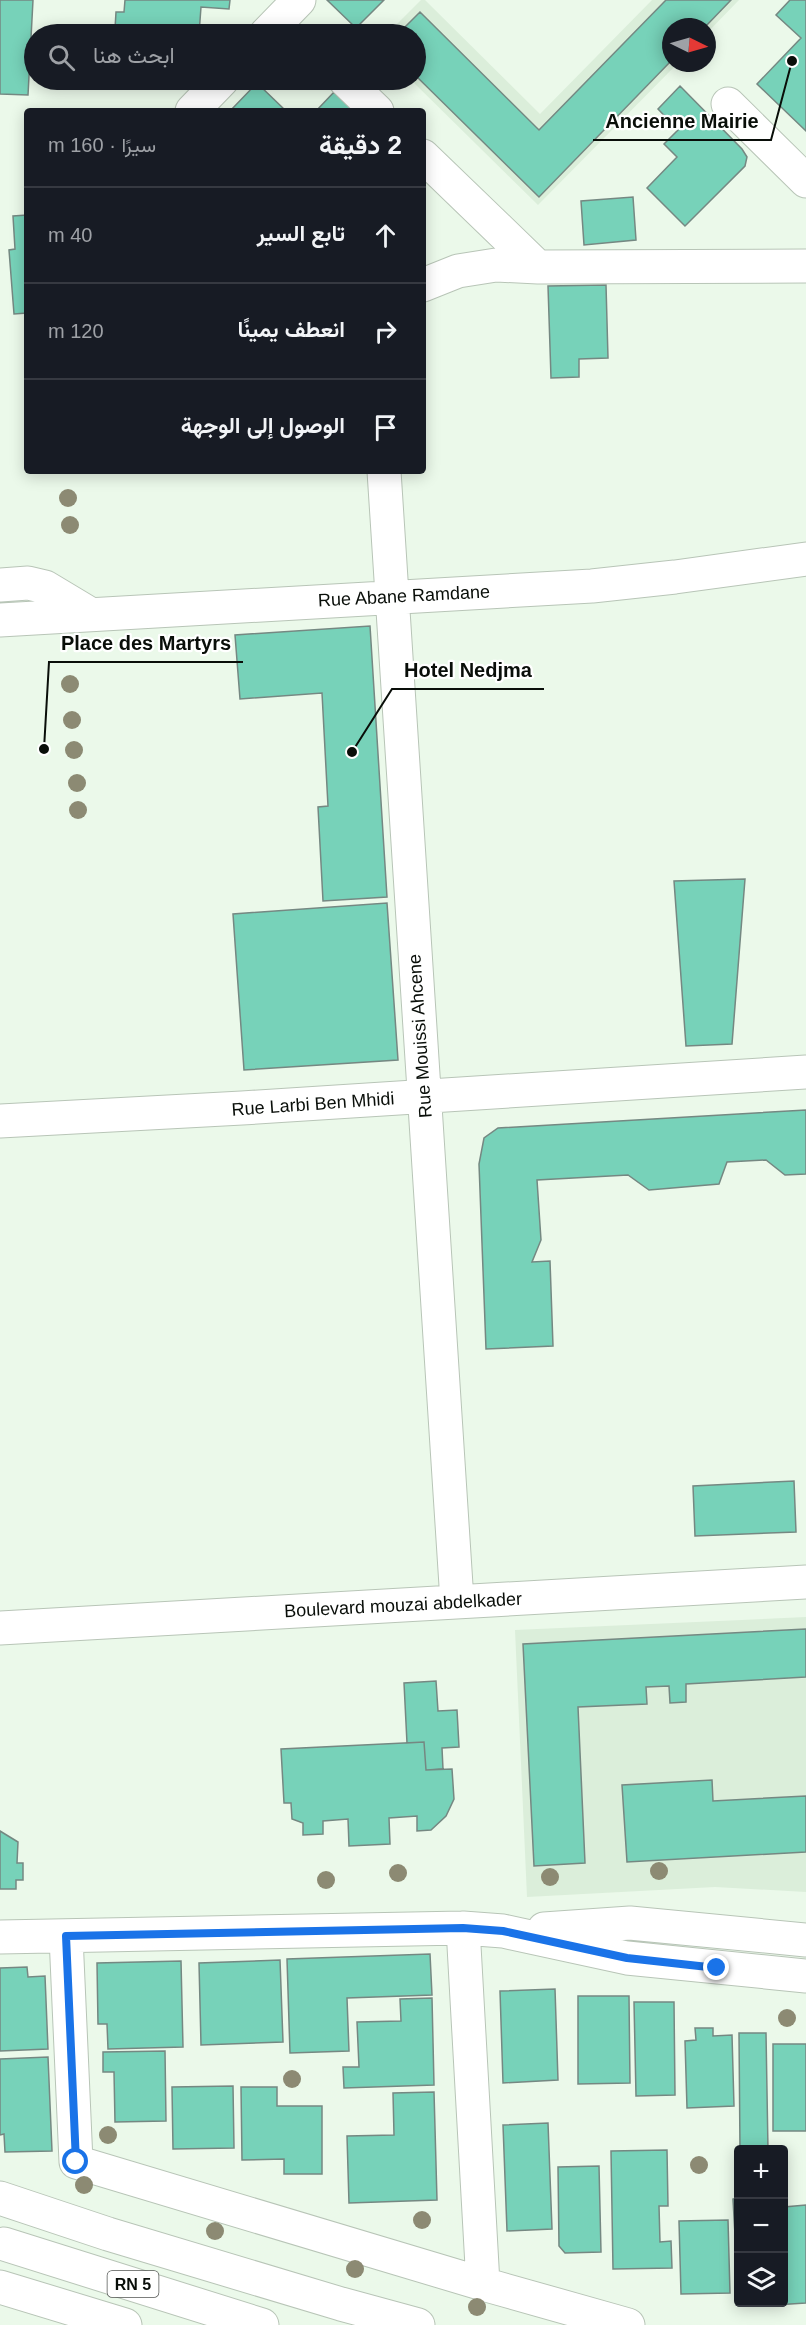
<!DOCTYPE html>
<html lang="ar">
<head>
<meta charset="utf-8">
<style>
  :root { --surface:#171b24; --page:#242831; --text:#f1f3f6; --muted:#9ea1a6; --line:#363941 }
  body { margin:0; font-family:Helvetica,Vazirmatn,sans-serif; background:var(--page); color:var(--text); direction:rtl }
  .controls { position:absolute; right:18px; bottom:18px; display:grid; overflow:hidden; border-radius:6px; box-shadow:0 3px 15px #0003 }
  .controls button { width:54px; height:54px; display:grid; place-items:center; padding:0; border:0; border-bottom:2px solid var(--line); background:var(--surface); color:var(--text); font:30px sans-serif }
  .compass { position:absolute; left:662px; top:18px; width:54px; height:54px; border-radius:50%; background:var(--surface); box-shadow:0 3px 15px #0003; rotate:95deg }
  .stop { position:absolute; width:18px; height:18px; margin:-14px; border:4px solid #1a73e8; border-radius:50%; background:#fff }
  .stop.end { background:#1a73e8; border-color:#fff; box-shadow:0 2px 6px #0008 }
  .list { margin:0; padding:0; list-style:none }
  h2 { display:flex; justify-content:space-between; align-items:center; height:78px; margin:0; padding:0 24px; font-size:26px }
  h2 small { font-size:20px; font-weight:400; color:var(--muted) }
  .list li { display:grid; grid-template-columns:39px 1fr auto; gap:18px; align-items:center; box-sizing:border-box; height:96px; padding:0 24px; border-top:2px solid var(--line) }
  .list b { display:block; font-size:22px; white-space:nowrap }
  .list em { font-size:20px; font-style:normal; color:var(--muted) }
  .icon { flex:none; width:33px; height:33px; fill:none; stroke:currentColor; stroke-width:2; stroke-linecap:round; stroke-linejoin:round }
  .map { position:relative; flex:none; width:806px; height:2325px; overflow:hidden; direction:ltr }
  .search { position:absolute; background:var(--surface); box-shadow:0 3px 15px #0003; left:24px; top:24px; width:402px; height:66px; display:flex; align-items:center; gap:15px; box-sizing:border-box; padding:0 21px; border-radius:33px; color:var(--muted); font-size:22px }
  .panel { position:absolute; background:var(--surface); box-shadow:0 3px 15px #0003; left:24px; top:108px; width:402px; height:366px; border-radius:6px; direction:rtl }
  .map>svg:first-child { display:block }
  .built { fill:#dbeeda }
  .building { fill:#77d2b9; stroke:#758882; stroke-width:1.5 }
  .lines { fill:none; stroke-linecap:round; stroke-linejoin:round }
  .minor-casing { stroke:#b8c5b7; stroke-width:35 }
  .major-casing { stroke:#b8c5b7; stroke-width:35 }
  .minor { stroke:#fff; stroke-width:33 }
  .major { stroke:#fff; stroke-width:33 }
  .tree { fill:#8c8a73 }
  .route { stroke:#1a73e8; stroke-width:8 }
  .labels { text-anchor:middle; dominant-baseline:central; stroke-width:4.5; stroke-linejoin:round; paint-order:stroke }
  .shield { fill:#fff; stroke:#535653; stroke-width:1.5 }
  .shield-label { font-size:16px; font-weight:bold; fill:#090e09 }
  .street-label { font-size:18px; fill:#090e09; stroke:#fff }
  .leader { fill:none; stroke:#090e09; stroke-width:2 }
  .callout-dot { fill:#090e09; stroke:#fff; stroke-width:2 }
  .callout-label { font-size:20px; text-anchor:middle; font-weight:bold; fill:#090e09; stroke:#fff; stroke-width:4.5; stroke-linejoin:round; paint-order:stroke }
</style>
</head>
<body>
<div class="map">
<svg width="806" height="2325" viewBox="0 0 806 2325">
  <rect width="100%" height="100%" fill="#ebf9ea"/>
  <path class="built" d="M421,0h4l115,114 112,-114h87l-32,33v-6h-36v36h7l-140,142 -127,-125h5v-46h-29z
    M806,1617v275l-91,-5 -188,10 -12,-267z"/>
  <path class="building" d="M0,0h33l-5,95 -28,-1z
    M125,0h105l-1,9 -28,-2 -2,27 -84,-5 1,-17h8z
    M327,0h57l-28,28z
    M666,0h65l-26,27h-34v34l-132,136 -123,-121v-42h-18l22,-22 119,118z
    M790,0h16v131l-49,-47 44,-46 -25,-23z
    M257,83l29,28h-56z
    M680,86l62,63 5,8 -2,9 -60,60 -38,-38 30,-31 -13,-13 14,-14 -20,-21z
    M334,92l20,19h-38z
    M633,197l3,43 -52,5 -3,-44z
    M27,215v98l-13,1 -5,-64 6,-1 -2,-33z
    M606,285l2,73 -29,1v18l-28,1 -3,-92z
    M370,626l17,271 -64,4 -5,-94 10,-1 -6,-113 -82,6 -5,-64z
    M745,879l-13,165 -46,2 -12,-165z
    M387,903l11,157 -154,10 -11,-156z
    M806,1110v64l-21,1 -19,-15 -39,2 -8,22 -70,6 -21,-15 -91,5 4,60 -9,22 18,-1 3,85 -67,3 -7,-185 5,-26 14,-10z
    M794,1481l2,51 -101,4 -2,-50z
    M806,1629v48l-120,7v18l-16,1 -1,-17 -23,1 1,17 -69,3 7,156 -51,3 -11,-222z
    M436,1681l2,30 19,-1 2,37 -17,1 1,21 -17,1 -2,-28 -17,1 -3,-60z
    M424,1742l2,28 26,-1 2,30 -8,17 -15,14 -14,1v-15l-28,2 1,26 -41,2 -1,-27 -25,2v13l-20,1v-12l-11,-4 -1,-16h-7l-3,-54z
    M712,1780l1,21 93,-5v56l-179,10 -5,-77z
    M0,1831l18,11 -1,21h6v17h-7v9h-16z
    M430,1954l2,41 -85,3 2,53 -59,2 -3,-94z
    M280,1960l3,82 -82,3 -2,-82z
    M181,1961l2,86 -75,2 -1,-25h-9l-1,-61z
    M27,1967l1,10 17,-1 3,73 -48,2v-83z
    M555,1989l3,91 -55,3 -3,-92z
    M578,1996h51l1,87 -52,1z
    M432,1998l2,87 -90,3 -1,-21h16l-2,-45 44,-1 -1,-22z
    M634,2002h40l1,93 -39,1z
    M695,2028h18v8l19,-1 2,71 -47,2 -2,-67 11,-1z
    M739,2033h27l2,117h-28z
    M773,2044h33v87h-33z
    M165,2051l1,70 -51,1 -1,-50h-11v-20z
    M48,2057l4,94 -47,1 -1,-18 -4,1v-76z
    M233,2086l1,62 -61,1 -1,-62z
    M241,2087h36v19h45v68h-38v-15l-42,1z
    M434,2092l3,108 -88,3 -2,-67 47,-1 -1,-42z
    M548,2123l4,106 -45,2 -4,-106z
    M667,2150l1,56h-9l1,36 11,-1 1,27 -59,1 -2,-118z
    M599,2166l2,86 -36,1 -6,-7 -1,-79z
    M738,2198v91l-5,-90z
    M806,2205v98l-31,2v-3h9v-95z
    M728,2220l2,73 -49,1 -2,-73z"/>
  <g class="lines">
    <defs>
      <path id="minor" d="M266,34l33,-34
        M345,80l32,31
        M728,104l78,77
        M192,111l30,-31
        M423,156l115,111
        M423,285l35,-14 38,-6 42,2 268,-1
        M384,471l73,1130
        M0,585l28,-2 17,4 45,27
        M0,620l592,-34 83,-9 131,-18
        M0,1121l242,-13 564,-36
        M0,1628l806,-46
        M463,1928l20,356 145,41
        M544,1929l86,-6 176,17
        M66,1936l10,226 407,122
        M0,1937l463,-9 40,3 124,27 179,18"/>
      <path id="major" d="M0,2198l108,36 233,70 77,21
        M4,2244l258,81
        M0,2287l125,38"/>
    </defs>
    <use href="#minor" class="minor-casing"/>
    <use href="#major" class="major-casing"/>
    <use href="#minor" class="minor"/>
    <use href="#major" class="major"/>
  </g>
  <g class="tree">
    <circle cx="68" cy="498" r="9"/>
    <circle cx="70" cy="525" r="9"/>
    <circle cx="70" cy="684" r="9"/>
    <circle cx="72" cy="720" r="9"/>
    <circle cx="74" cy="750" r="9"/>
    <circle cx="77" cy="783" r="9"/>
    <circle cx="78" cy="810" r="9"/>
    <circle cx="659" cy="1871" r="9"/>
    <circle cx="398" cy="1873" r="9"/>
    <circle cx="550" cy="1877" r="9"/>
    <circle cx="326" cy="1880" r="9"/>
    <circle cx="787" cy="2018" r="9"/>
    <circle cx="292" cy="2079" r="9"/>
    <circle cx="108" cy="2135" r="9"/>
    <circle cx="699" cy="2165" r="9"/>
    <circle cx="84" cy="2185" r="9"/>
    <circle cx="422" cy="2220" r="9"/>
    <circle cx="215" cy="2231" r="9"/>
    <circle cx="355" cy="2269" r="9"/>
    <circle cx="477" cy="2307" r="9"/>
  </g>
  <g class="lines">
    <path class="route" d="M76,2162l-10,-226 397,-8 40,3 124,27 90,10"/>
  </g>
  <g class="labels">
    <rect class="shield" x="107.5" y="2271" width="51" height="26" rx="4.5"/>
    <g class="shield-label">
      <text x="133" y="2284">RN 5</text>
    </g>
    <g class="street-label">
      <text transform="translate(404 596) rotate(-3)">Rue Abane Ramdane</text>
      <text transform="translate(420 1036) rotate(-94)">Rue Mouissi Ahcene</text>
      <text transform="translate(313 1104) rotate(-4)">Rue Larbi Ben Mhidi</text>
      <text transform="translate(403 1605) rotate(-3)">Boulevard mouzai abdelkader</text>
    </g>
  </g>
  <path class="leader" d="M792 61L771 140H593M44 749L49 662H243M352 752L392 689H544"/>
  <g class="callout-dot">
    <circle cx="792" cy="61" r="6"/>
    <circle cx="44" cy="749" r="6"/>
    <circle cx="352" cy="752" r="6"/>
  </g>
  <g class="callout-label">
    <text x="682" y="128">Ancienne Mairie</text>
    <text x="146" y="650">Place des Martyrs</text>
    <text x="468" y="677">Hotel Nedjma</text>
  </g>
</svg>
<div class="controls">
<button>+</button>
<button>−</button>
<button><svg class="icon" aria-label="layers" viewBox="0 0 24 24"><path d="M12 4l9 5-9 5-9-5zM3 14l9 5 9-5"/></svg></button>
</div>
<svg class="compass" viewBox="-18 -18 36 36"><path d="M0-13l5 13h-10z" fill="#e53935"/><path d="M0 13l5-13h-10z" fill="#9ea1a6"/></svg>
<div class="stop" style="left:76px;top:2162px"></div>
<div class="stop end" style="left:717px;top:1968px"></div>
<div class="search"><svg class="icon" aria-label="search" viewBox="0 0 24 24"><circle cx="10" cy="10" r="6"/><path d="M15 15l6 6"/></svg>ابحث هنا</div>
<section class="panel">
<h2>2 دقيقة<small>سيرًا · 160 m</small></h2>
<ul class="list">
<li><svg class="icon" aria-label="ahead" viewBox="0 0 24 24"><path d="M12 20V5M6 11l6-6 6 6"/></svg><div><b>تابع السير</b></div><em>40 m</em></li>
<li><svg class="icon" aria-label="right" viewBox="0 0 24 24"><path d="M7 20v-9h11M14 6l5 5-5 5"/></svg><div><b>انعطف يمينًا</b></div><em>120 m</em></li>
<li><svg class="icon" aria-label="arrive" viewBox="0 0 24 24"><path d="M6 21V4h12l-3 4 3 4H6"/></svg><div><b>الوصول إلى الوجهة</b></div></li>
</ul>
</section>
</div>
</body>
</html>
